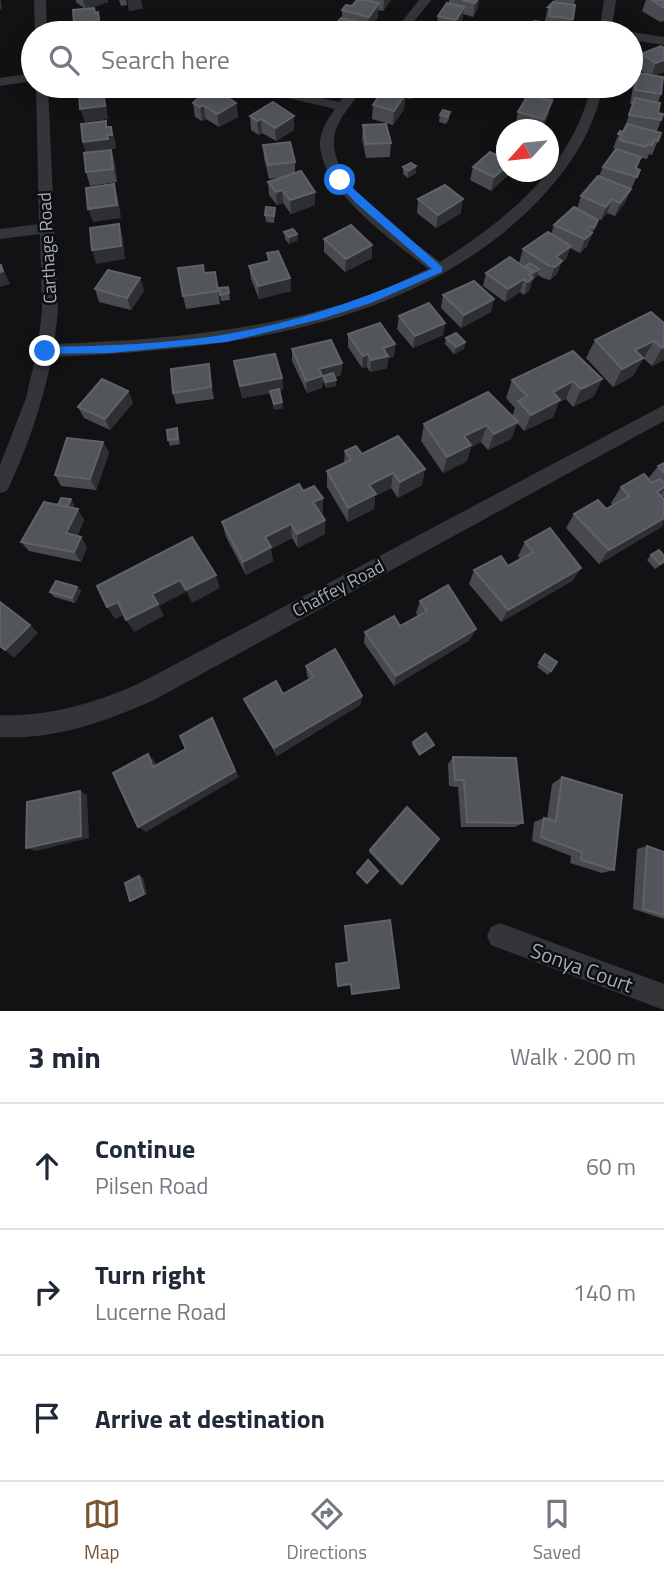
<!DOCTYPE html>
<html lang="en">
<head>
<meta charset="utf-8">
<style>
  :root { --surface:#fff; --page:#f2f2f3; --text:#1f2937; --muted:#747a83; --line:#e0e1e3; --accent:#7b5635 }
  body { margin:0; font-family:"Titillium Web",sans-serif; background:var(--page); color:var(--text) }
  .compass { position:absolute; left:496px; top:119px; width:63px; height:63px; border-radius:50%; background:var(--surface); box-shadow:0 4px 18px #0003; rotate:243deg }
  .stop { position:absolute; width:21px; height:21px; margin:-16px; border:5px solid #1a73e8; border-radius:50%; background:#fff }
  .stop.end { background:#1a73e8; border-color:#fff; box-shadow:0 2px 7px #0008 }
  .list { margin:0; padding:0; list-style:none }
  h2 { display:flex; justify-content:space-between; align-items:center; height:91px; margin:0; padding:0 28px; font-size:30px }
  h2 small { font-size:23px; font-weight:400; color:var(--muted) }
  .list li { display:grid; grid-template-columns:46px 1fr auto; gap:21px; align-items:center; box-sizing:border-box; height:126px; padding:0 28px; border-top:2px solid var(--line) }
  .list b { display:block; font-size:26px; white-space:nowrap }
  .list p { margin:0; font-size:23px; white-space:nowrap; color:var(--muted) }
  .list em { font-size:23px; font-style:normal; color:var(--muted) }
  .icon { flex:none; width:38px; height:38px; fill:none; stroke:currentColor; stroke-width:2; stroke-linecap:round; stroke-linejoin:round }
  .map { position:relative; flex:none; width:664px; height:1011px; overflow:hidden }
  .search { position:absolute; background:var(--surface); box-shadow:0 4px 18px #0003; left:21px; right:21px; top:21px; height:77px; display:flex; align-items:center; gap:18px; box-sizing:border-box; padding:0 24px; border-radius:38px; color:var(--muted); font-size:26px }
  .sheet { height:469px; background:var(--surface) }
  nav { display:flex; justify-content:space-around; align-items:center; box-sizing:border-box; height:98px; border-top:2px solid var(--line); background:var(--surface); font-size:19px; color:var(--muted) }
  nav a { display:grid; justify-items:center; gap:4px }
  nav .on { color:var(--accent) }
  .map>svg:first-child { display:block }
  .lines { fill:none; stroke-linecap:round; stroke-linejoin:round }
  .minor { fill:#333539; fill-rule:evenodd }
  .wall { fill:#484a4f }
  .shaded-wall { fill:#2e2f33 }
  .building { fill:#52555a; stroke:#5f6268; stroke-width:2 }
  .route { fill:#1a73e8 }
  .labels { text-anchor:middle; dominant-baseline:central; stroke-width:5; stroke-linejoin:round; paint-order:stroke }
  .street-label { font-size:18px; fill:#a4acb4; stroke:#0d0e0f }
  .near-street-label { font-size:21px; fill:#a4acb4; stroke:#0d0e0f }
</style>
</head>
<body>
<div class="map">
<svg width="664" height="1011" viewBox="0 0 664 1011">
  <rect width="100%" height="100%" fill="#121214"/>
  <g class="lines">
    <path class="minor" d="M34,0h12l1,33h-12z
      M419,0h12l-26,33h-12z
      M604,0h12l-5,33h-12z
      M631,32l33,5v8l-33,-5v-7h-4z
      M33,73v8l-33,5v-8z
      M36,86h12l10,225 -4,33c107,-4 214,-13 316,-49 20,-7 39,-18 58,-26 -34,-28 -106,-76 -108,-125 0,-13 8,-25 15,-35l-77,-18v-5h12l69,16 13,-16h13c-11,17 -31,34 -31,56 -1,46 74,94 106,120 67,-43 133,-95 151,-176h12c-10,50 -39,90 -75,125 -126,120 -309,139 -476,146 -10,47 -24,90 -45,134l-7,2v-28l26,-67 11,-47 5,-40 -2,-77 -40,5v-10l39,-5z
      M664,405v16l-510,279c-50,22 -99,40 -154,37v-22c49,2 94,-12 138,-31z
      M500,923l164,61v26l-173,-65 -4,-9 4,-9z"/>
  </g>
  <path class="wall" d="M76,0h32v2l-18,6h4l8,18 1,7h-27l-2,-9 11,-15 -9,-7z
    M119,0h7l1,5 -6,1z
    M357,0h34l-8,11 -5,-1v7l-10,13 -6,-1v4h-26l-2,-7 8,-8v-8l10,-4z
    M449,0h30l-2,10 -4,7 -10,-3 -1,7 -8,12h-29l12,-8 1,-9 11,-12z
    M554,0h21l-1,5 -1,14 -4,14h-38l3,-12 13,2 1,-2h-3l3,-14 6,-5z
    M646,0h18v21l-4,1 -18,-11z
    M664,48v24l-9,3 6,19 -3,8v11l3,7 -4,11 4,2 -9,22 -3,-1 -2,5 -6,-1 -4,11 3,1 -15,32 -10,14 -8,-3 -6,7 -12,-5 9,5 -11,26 -7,7 -10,-5 -4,11 -5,4 -4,11 -7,6 -7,-2 -5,-3 -5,4 -4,12 -5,4 -4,-3 -15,10 -22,-16 3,-13 39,-5v-1l-6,-4 4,-14 28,-15 3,-9 23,-16 4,-13 18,-20 4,-9 14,-18 -4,-1 7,-17 3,1 1,-3 9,-25h-3l3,-17 5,-14 8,1 -9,-6 4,-14z
    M184,86h30l-1,5 23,12 2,14 -19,10 -13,-8 -4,2 -7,-4 -2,-14 8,-6 -14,1 -2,-11z
    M390,86h30l-9,13 -6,-1 -1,11 -11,16 -21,-6 1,-14 17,-14z
    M525,86h32l-5,18h-1l-3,11 -6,15h-14l-13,-4 3,-14 8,-13 -4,-1z
    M450,112l-1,7 -3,5 -7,-2 1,-7z
    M250,116h44v14l-18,11 -14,-8 -3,2 -8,-5z
    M363,125l28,18 -1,14 -24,1 -4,-19z
    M107,127h4l4,14 1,7 -5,1 4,15 2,18 -27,4 -4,-14v-19l-3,-11z
    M507,133v25l-10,-4 3,-13z
    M263,145l32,17v11l20,32 -24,9 -8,-11 -6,2 -8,-10 -1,-13 14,-5 -13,2 -5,-21z
    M403,167l13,6 -8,5 -5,-4z
    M473,167l34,5h2l-1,3 -17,16 -21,-11z
    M418,199l43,14 -25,15 -19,-15z
    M275,208l-1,15 -8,-1 -1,-7z
    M284,232l13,2 1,6 -9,4 -4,-5z
    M324,239l48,19 -27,14 -21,-20z
    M267,253l23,25 1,13 -32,8 -8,-20 -2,-13 19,-4z
    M215,272l5,32 -34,5 -3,-13 22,-23z
    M140,278l4,13 -13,19 -32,-8 -4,-13z
    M228,287l2,13 -9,1 -2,-13z
    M443,295l48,17 -30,16 -20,-20z
    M399,316l46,7 -2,12 -30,13 -16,-19z
    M664,323v37l-12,6 -8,-7 -2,1 -9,16 -20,11 -27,-29 9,-18z
    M348,334l47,10 -1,12 -6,3 -1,9 -17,4 -3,-5 -5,1 -14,-21z
    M446,338l19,4 -1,7 -10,5 -9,-10z
    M292,349l50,14 -1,12 -6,2 1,9 -10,2 -3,-8 -1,8 -15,5 -15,-32z
    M234,361l48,17 1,12 -4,1 4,17 -9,2 -3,-17 -29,5z
    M209,364l5,35 -38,5 -3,-11z
    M602,379l-8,17 -21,11 -7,-8 -7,3 -6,15 -29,14 -7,-8 -6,16 -23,11 -7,-8 -10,5 -4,14 -24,12 -22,-32 3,-17 88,-7 3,-9 -9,-10 6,-18z
    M128,391l5,12 -23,27 -26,-12 -6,-11z
    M177,428l3,16 -10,2 -2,-6z
    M103,442l6,11 -13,37 -35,-4 -6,-11z
    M345,451l17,3 63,15 -3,16 -24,13 -7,-10 -16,8 -1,13 -26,13 -21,-35v-16l17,-8z
    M664,463v33l-2,1 1,29 -64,38 -33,-36 8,-14 32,-5 7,-4 -2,-2 10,-16 27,-8 10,-13z
    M303,491l20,7v15l-2,1 4,20 -27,14 -6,-10 -21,11 2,12 -27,14 -20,-38 -4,-15z
    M74,504l-1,4 11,12 -7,16 4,1 6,10 -6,15 -52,-11 -8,-9 37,-37z
    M525,542l56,26 -9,13 -71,41 -32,-38 5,-14 34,-4 12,-7 -2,-3z
    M651,555l13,1v7l-9,6 -8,-9z
    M77,587l4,4 -6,12 -21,-6 -4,-5z
    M420,601l50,39 -76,46 -30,-43 1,-11 35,-6 18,-10 -2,-3z
    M545,654l6,17 -3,4 -11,-8z
    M306,666l56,30 -2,9 -83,51 -29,-48 -4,-9 39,-5 26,-15 -2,-3z
    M413,742l21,3 -2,2 -13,9 -7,-11z
    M453,757l70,66 -8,4h-54l-3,-40 -9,-1 -1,-22z
    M562,777l52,93 -12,3 -32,-10 1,-7 -39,-15 2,-19 10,-4 3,1 5,-35z
    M647,846l17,6v67l-31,-10 4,-60z
    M370,850l32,34 -2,1 -31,-33z"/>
  <path class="shaded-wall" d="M0,0h1l1,9 -2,1z
    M83,0h25v2l-22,8z
    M127,0h14l2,9 -14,2z
    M384,0h7l-8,11z
    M477,0h2l-2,10 -4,7 2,-14z
    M379,3l-1,14 -10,13 1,-13z
    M464,7l-2,14 -8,12 2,-13z
    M94,8l3,12 1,-8 5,21h-27l-2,-9z
    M362,23v10h-7z
    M664,60v12l-13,5 5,-14z
    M80,86h24l1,3 -23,3z
    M210,86h4l-2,11z
    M412,86h8l-9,13z
    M103,89l3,14 2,16 -23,3 -5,-13z
    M405,95l-1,14 -11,16 1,-14z
    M552,101l-4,14 -7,15 3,-11z
    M236,103l2,14 -19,10 -2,-13z
    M203,105l3,14 -4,2 -2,-14z
    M294,116v14l-18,11 -1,-13z
    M261,119l1,14 -3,2 -2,-14z
    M106,121l3,14 2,-8 4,14 1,7 -5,1 4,15 2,18 -4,-13 -26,-13 -4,-14z
    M416,166v7l-8,5v-7z
    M507,166v6h2l-1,3 -17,16 3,-14z
    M114,184l4,14 3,20 -28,4 -5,-13z
    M631,189l-6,13 -10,14 5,-13z
    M282,190l1,13 -6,2 -1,-13z
    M315,192v13l-24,9 -1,-14z
    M463,199l-2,14 -25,15 2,-13z
    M612,199l-5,14 -6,7 5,-13z
    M598,220l-11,26 -7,7 5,-14 2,-9 4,-4 -4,12 5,-5z
    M119,224l4,13 2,22 -29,5 -4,-14z
    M297,234l1,6 -9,4v-7z
    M372,245v13l-27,14 1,-13z
    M571,246l-5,13 -5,4 -4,11 -7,6 5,-13 1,-10z
    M1,265l9,19 -10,3v-15z
    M539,269l-2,7 -4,3 -4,12 -5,4 5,-20 3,-2 -2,7 3,-2 2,-6z
    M140,278l4,13 -13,19 -4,-12z
    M290,278l1,13 -32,8 -1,-13z
    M524,279l-4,13 -15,10 3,-13z
    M494,299l-3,13 -30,16 3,-13z
    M445,323l-2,12 -30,13 2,-12z
    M654,341l-21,35 -20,11 9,-18 13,-19z
    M465,342l-1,7 -10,5 2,-7z
    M395,344l-1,12 -6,3 -1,9 -17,4 1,-12 12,-12z
    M664,347v13l-12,6 10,-18z
    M368,354l-1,13 -5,1 1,-12z
    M342,363l-1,12 -16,5 -2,-4 -1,12 -15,5 -1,-12 13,-12z
    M209,364l2,12 3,23 -3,-12z
    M282,378l1,12 -41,8 -2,-12z
    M602,379l-8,17 -21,11 8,-18z
    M336,380v6l-10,2v-6z
    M573,381l-7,18 -7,3 -6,15 -29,14 7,-16 22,-23z
    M128,391l5,12 -23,27 -5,-11z
    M282,402l1,6 -9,2v-6z
    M518,422l-7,17 -23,11 6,-16z
    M487,425l-6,17 -10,5 -4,14 -24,12 4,-16 17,-21z
    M103,442l6,11 -13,37 -6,-11z
    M425,469l-3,16 -24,13 2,-16z
    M393,473l-2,15 -16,8 -1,13 -26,13v-14l21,-23z
    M664,487v3l-9,11 2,-9z
    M323,498v15l-9,4 -1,-15z
    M71,499l3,5 -4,9 -3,-5z
    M78,509l6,11 -11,23 -7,-10z
    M664,518l-1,8 -64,38 10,-14z
    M325,520v14l-27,14 -1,-14z
    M291,524l1,14 -21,11 2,12 -27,14 -3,-13 22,-25z
    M81,537l6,10 -6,15 -7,-10z
    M581,568l-9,13 -71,41 7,-12z
    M216,575l4,13 -28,15 -6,-13z
    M180,580l6,12 -27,14 5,10 -30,16 -8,-12 26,-26z
    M77,587l4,4 -6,12 -3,-5z
    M118,602l8,12 -11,5 -8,-12z
    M30,625l8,8 -24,25 -9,-8z
    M476,629l-6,11 -76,46 2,-10z
    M362,696l-2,9 -83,51 -3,-8z
    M212,718l5,9 22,50 -93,55 -8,-5z
    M148,754l7,7 6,13 -8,-7z
    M80,791l7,4 2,43 -53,13 -10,-3z
    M139,876l4,1 4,17 -14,7h-3z"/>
  <path class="building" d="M357,0h9l13,3 -10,14 -27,-7 4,-5 6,1z
    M462,0h15l-2,3z
    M652,0h12v8z
    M553,2l22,3 -2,14 -24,-3 2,-9h-3z
    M447,3l17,4 -8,13 -18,-4z
    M94,8l1,5 3,-1 1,8 -25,4 -1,-14z
    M341,18l21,5 -7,10h-19l-11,-3 5,-5 4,1z
    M534,21l36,5 -1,7h-29v-2l5,1 1,-4h-14z
    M431,24l20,4 -3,5h-23z
    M661,46l3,2v12l-8,3 -15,-9z
    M638,73l25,4 -2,17 -26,-4z
    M533,86h24l-1,5z
    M103,89l2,17 -25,3 -1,-17z
    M216,90l20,13 -19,11 -14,-9 -3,2 -7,-4 3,-3z
    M383,90l22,5 -11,16 -21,-6z
    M528,95l24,6 -8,18 -26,-7z
    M635,98l25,5 -2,10 5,1 -2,6 -32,-5z
    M273,102l21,14 -19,12 -14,-9 -4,2 -7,-5z
    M443,110l7,2 -3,5 -7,-2z
    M106,121v6h5l1,8h-5l1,4 -25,3 -2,-18z
    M386,124l5,19 -25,1 -3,-19z
    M627,124l34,9 -3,8 -4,-1 -2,5 -5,-1 -1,3 -26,-7 2,-5 -4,-1 2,-3 3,1z
    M513,125l12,5h-16z
    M507,133v10l-7,-2z
    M290,142l5,20 -27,3 -5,-20z
    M616,149l25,8 -6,11 5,2 -3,7 -34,-10z
    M111,150l2,19 -27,3 -2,-19z
    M490,152l17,8v6l-13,11 -21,-10z
    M411,163l5,3 -8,5 -5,-4z
    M301,171l14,21 -25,8 -8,-10 -6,2 -8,-10z
    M598,176l33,13 -11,14 -8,-4 -6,8 -25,-11z
    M114,184l3,21 -29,4 -2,-21z
    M445,185l18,14 -25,16 -20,-16z
    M266,207l9,1 -1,8 -9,-1z
    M574,207l24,13 -4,8 -3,-2 -4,4 5,3 -7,6 -31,-14z
    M119,224l2,22 -29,4 -2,-22z
    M351,225l21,20 -26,14 -22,-20z
    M293,229l4,5 -8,3 -5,-5z
    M548,232l23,14 -15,11 6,4 -7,6 -7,-2 -25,-16z
    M278,251l12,27 -32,8 -9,-20 21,-5 -3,-8z
    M510,257l22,16 -3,2 4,3 -5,4 -4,-3 -16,10 -22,-16z
    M530,263l9,6 -4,3 -9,-6z
    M0,265h1l2,6 -3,1z
    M203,265l1,8 11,-1 3,19 -35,5 -5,-28z
    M108,270l32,8 -13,20 -32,-9z
    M474,281l20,18 -30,16 -21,-20z
    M228,287l1,6 -9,2 -1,-7z
    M429,303l16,20 -30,13 -16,-20z
    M651,312l13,11v24l-2,1 -8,-7 -19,9 8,8 -21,11 -27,-29z
    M380,323l15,21 -12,4 5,8 -17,4 -3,-6 -5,2 -15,-22z
    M456,333l9,9 -9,5 -10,-9z
    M331,340l11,23 -23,6 3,7 -16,5 -14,-32z
    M573,351l29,28 -21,10 -8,-8 -20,11 7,8 -29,15 -13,-14 9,-5 -15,-16z
    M275,354l7,24 -42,8 -6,-25z
    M209,364l2,23 -38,6 -2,-24z
    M333,373l3,7 -10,2 -3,-6z
    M102,379l26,12 -23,28 -27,-12z
    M279,389l3,13 -8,2 -4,-13z
    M488,392l30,30 -24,12 -7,-9 -23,11 7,9 -24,12 -23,-33z
    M177,428l1,11 -10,1 -1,-10z
    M398,436l27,33 -25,13 -7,-9 -24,12 7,9 -28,14 -21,-37 24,-11 -6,-9 11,-5 6,8z
    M67,438l36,4 -13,37 -35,-4z
    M664,463v10l-6,-7z
    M644,474l8,9 8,-4 4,4v4l-7,5 7,7v19l-55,32 -35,-36 24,-14 8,9 23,-13 -8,-9z
    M299,484l4,7 11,-5 9,12 -10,4 12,18 -28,14 -6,-10 -26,13 6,10 -28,15 -21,-40z
    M61,498l10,1 -4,8 -9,-2z
    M44,502l34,7 -12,24 15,4 -7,15 -53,-10z
    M550,528l31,40 -73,42 -34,-40 27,-14 7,10 25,-14 -8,-10z
    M192,537l24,38 -30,15 -6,-10 -28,14 6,10 -32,16 -8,-18 -11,5 -10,-21z
    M659,550l5,6v5l-4,3 -9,-9z
    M56,581l21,6 -5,11 -22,-6z
    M448,585l28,44 -80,47 -31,-44 29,-16 6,10 27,-15 -7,-10z
    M0,602l30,23 -25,25 -5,-4z
    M335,649l27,47 -88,52 -30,-49 32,-18 7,13 30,-17 -7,-11z
    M545,654l12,8 -6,9 -12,-8z
    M212,718l23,53 -97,56 -25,-54 35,-19 5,13 33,-18 -6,-13z
    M426,733l8,12 -14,9 -7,-12z
    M453,757l63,1 7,65 -56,-1 -3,-42h-9z
    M562,777l60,18 -8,75 -33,-10 1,-8 -41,-15 3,-19 12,3z
    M80,791l1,45 -55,12 1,-46z
    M407,807l32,32 -37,45 -32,-34z
    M647,846l17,6v63l-21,-6z
    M368,860l10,11 -11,12 -10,-10z
    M139,876l5,18 -14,7 -5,-18z
    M390,920l9,68 -47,6 -1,-10 -13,2 -2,-22 13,-2 -4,-36z"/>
  <path class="route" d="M340,177l102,90v5l-71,31 -50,16 -94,23 -117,11 -68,1 -2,-3 5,-4c61,-1 123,-3 183,-13 71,-12 138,-36 204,-65l-77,-67 -20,-22z"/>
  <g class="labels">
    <g class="street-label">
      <text transform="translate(47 248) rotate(-93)">Carthage Road</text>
      <text transform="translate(338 588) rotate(-28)">Chaffey Road</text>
    </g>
    <g class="near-street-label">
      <text transform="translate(582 967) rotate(20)">Sonya Court</text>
    </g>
  </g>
</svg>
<svg class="compass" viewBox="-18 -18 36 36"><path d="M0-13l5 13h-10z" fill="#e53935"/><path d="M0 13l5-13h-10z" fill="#747a83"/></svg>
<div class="stop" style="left:340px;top:180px"></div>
<div class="stop end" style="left:45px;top:351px"></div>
<div class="search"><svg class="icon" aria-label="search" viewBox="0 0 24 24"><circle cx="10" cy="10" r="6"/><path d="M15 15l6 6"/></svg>Search here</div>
</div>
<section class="sheet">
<h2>3 min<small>Walk · 200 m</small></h2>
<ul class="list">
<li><svg class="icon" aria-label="ahead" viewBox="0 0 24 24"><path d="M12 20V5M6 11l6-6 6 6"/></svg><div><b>Continue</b><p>Pilsen Road</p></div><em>60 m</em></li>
<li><svg class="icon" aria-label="right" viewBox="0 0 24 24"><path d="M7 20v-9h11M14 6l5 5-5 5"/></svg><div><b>Turn right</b><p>Lucerne Road</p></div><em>140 m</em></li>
<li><svg class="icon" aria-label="arrive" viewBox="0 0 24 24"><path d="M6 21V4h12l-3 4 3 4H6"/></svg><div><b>Arrive at destination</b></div></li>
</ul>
</section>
<nav>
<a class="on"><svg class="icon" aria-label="map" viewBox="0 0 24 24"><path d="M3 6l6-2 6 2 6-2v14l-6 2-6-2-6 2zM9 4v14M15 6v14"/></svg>Map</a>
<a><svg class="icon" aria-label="directions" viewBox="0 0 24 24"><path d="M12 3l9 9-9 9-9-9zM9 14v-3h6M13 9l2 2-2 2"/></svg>Directions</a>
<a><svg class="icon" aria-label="saved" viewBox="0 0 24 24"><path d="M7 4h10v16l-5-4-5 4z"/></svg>Saved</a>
</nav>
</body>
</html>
